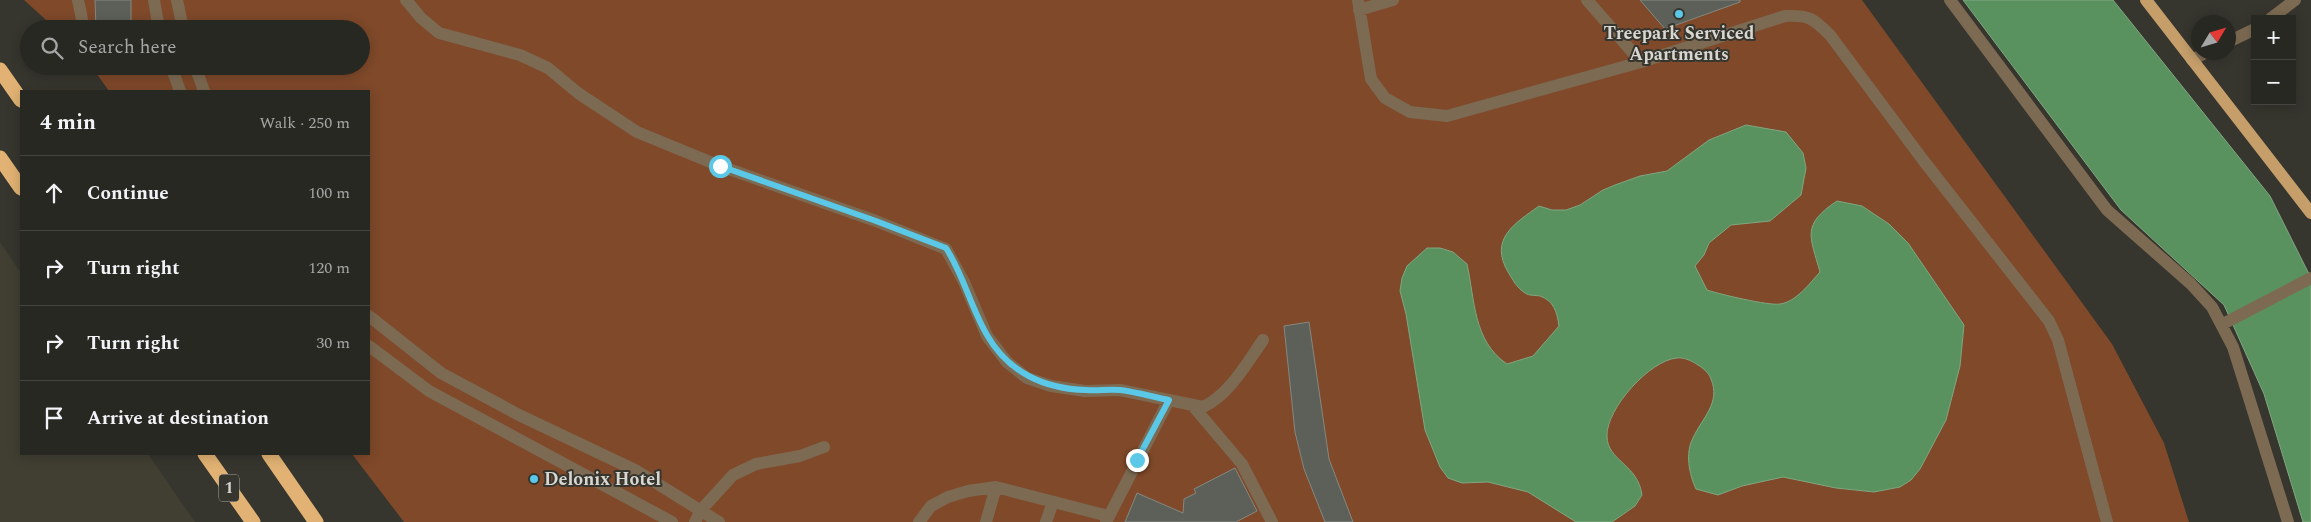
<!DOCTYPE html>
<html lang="en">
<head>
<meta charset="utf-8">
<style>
  :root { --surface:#282822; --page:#30302a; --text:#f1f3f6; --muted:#a5a6a5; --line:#444440 }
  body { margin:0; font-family:Spectral,serif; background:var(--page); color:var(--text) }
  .controls { position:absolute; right:15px; top:15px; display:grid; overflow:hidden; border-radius:0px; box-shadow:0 2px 12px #0003 }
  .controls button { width:45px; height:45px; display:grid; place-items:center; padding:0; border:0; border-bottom:1px solid var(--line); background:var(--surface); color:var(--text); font:25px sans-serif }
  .compass { position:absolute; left:2191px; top:15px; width:45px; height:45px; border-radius:50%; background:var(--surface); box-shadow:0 2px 12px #0003; rotate:52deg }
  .stop { position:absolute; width:15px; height:15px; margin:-11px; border:4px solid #5ac8e6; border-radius:50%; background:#fff }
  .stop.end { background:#5ac8e6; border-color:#fff; box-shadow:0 1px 5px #0008 }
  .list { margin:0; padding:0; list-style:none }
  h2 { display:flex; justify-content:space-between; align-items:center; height:65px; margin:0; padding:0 20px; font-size:21px }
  h2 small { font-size:16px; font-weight:400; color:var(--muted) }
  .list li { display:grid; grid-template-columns:32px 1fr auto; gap:15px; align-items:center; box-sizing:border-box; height:75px; padding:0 20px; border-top:1px solid var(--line) }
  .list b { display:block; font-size:19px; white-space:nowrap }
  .list em { font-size:16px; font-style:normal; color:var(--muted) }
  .icon { flex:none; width:28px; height:28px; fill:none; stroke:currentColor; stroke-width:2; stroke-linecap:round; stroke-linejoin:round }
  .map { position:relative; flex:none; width:2311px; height:522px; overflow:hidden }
  .search { position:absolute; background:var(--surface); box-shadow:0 2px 12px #0003; left:20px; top:20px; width:350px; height:55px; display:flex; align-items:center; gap:12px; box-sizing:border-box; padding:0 18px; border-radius:28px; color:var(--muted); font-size:19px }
  .panel { position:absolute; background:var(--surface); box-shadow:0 2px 12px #0003; left:20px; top:90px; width:350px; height:365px; border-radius:0px }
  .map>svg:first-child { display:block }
  .built { fill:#413f32 }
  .green { fill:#7f492a }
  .water { fill:#5a925f; stroke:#80a681 }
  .building { fill:#5d6059; stroke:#858880 }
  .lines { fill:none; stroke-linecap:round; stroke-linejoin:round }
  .minor { stroke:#7d6a52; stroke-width:12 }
  .major { stroke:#c59e6a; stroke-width:12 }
  .highway { stroke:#e1b273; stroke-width:15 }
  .route { stroke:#5ac8e6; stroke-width:6 }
  .poi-dot { fill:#5ac8e6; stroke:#36352e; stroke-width:2 }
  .labels { text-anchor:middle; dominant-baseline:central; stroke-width:4; stroke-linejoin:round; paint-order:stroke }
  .shield { fill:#36352e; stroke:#a7a6a0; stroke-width:1 }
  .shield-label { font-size:16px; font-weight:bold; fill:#d7d6d1 }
  .poi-label { font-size:18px; font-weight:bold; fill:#d7d6d1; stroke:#36352e }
</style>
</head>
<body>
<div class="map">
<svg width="2311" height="522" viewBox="0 0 2311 522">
  <rect width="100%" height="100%" fill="#36352e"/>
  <path class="built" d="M0,242l21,31v181h127l47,68h-195z"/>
  <path class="green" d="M24,0h1838l250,344 52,99 25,79h-1785l-52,-68h17v-363h-260l-18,-25h270v-37h-305z"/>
  <path class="water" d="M1963,0h150l157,196 41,82v244h-8l-39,-128 -40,-89 -103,-95z
    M1746,125l40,7 17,21 3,15 -5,27 -31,26 -39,4 -22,18 -5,12 -9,11 12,24c12,4 62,16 73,14 16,-2 30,-21 40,-32 -10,-36 -19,-47 17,-71l25,5 27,18 19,19 56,82 -4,41 -14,54 -26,49 -9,11 -11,7 -26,5 -38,-4 -53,-11 -41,9 -24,9 -22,-6c-7,-15 -11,-36 -3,-51 9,-20 28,-35 18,-59 -2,-6 -8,-11 -13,-14 -6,-4 -14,-8 -21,-7 -27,2 -71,51 -70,78 0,25 31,28 35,59l-7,11 -23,16h-36l-48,-30 -40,-10 -26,1 -14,-5 -8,-11 -15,-37 -19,-116 -6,-23 2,-13 5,-12 20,-18h13l13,4 14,12c8,36 6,77 40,100l26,-8 26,-30c-2,-14 -5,-25 -19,-30 -5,-1 -11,0 -15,-3 -8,-5 -12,-13 -17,-21 -19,-33 6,-48 31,-66l13,4h14l14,-5 23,-15 12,-5 25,-9 27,-5 42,-31z"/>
  <path class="building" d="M95,0h36v29h-35z
    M1640,0h100v2l-75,27z
    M1309,322l20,137 24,63h-28l-21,-53 -9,-37 -11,-106z
    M1235,468l22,43 -21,11h-111l12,-29 46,20 1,-14 12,-6 -2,-4z"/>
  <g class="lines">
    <path class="minor" d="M78,0l6,29
      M154,0l5,29
      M177,0l6,29
      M406,0l15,18 18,15 81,22 28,13 30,25 59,39 83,34 156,55 70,28 18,33 23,54 20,26 20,16 24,8 34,5 35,-1 83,17c26,-12 44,-44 60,-67
      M1358,0l13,79 14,19 25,14 37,4 194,-54 144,-46c24,-1 28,2 45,19l93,125 126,161 9,19 49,182
      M1587,0l54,62
      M1950,0l157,210 84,74 21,23 21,40 55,175
      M1359,10l34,-10
      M2270,19l25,-19
      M2228,42l27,-13
      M2192,60l15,-8
      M171,66l9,25
      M195,66l9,25
      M369,316l72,57 78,42 118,56 82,51
      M2223,324l88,-46
      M369,346l60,45 243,131
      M1193,406l49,58 30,58
      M695,522l6,-12 32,-35 23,-11 44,-8 24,-9
      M919,522l12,-16 17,-9 20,-6 28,-4 112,29
      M986,522l10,-35
      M1046,522l7,-20
      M1106,522l63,-122"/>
    <path class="major" d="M2146,0l165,213"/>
    <path class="highway" d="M0,70l21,30
      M0,158l21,30
      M205,454l48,68
      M269,454l47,68"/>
  </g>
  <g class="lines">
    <path class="route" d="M720,166l156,55 70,27c18,28 25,60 41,87 21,37 57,54 99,55 11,1 23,-1 34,0 17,2 33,7 49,10l-32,60"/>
  </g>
  <g class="poi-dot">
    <circle cx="1679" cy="14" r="5"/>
    <circle cx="534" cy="479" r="5"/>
  </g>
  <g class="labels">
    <rect class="shield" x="219" y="474.5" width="20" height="27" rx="4"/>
    <g class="shield-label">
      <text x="229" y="488">1</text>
    </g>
    <g class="poi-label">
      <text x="1679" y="33">Treepark Serviced<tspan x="1679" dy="21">Apartments</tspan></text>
      <text x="544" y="479" text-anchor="start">Delonix Hotel</text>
    </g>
  </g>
</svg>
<div class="controls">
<button>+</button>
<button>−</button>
</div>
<svg class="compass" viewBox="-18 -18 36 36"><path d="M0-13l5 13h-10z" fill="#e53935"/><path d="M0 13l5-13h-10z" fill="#a5a6a5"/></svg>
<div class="stop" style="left:720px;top:166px"></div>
<div class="stop end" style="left:1137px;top:460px"></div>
<div class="search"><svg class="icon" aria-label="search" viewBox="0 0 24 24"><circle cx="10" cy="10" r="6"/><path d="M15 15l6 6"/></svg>Search here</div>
<section class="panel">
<h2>4 min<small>Walk · 250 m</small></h2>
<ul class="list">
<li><svg class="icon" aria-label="ahead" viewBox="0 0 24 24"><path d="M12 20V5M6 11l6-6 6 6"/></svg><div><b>Continue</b></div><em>100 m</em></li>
<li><svg class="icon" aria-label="right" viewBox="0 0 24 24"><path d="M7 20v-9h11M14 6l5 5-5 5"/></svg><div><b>Turn right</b></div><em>120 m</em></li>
<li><svg class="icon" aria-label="right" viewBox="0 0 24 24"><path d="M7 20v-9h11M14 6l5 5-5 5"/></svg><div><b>Turn right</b></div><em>30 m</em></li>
<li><svg class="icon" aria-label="arrive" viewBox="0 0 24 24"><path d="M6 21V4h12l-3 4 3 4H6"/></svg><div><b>Arrive at destination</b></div></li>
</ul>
</section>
</div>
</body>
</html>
